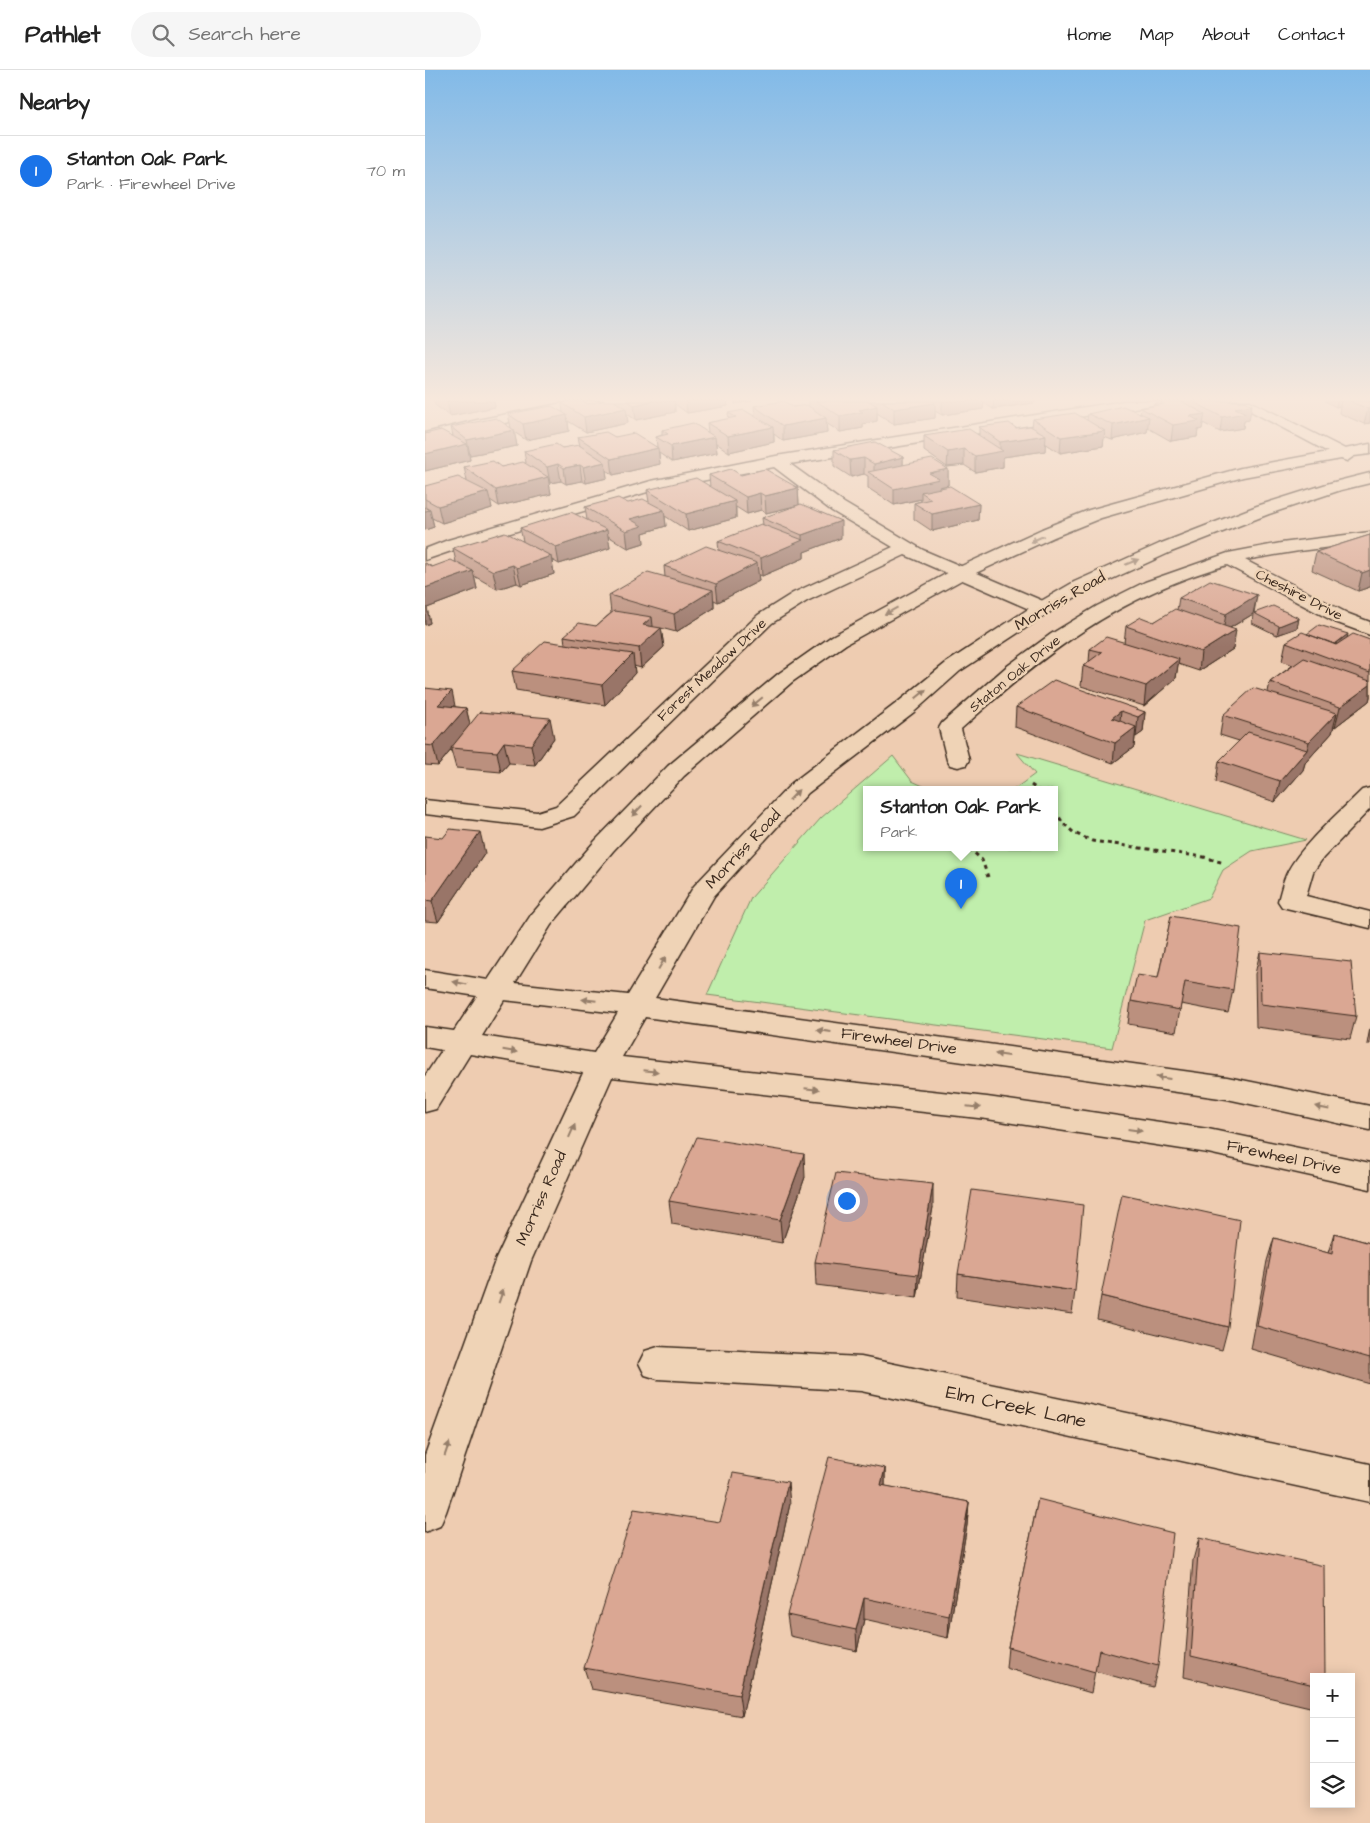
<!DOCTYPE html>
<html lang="en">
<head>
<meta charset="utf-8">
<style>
  :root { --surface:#fff; --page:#f6f6f6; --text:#222; --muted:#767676; --line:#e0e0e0; --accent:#1a73e8 }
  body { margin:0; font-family:"Architects Daughter",sans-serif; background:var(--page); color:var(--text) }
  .controls { position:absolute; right:15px; bottom:15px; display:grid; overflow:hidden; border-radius:0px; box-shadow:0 2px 12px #0003 }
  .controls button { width:45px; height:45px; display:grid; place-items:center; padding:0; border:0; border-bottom:1px solid var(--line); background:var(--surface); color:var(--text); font:25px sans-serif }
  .you { position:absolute; left:421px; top:1130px; width:18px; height:18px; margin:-12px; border:4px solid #fff; border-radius:50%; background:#1a73e8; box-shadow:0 0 0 8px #1a73e833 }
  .badge { display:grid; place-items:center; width:32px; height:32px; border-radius:50%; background:var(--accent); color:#fff; font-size:16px; font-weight:700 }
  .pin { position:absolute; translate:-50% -41px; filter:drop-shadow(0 1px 2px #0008) }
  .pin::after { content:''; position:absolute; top:26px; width:18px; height:15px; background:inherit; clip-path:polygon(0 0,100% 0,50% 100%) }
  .popup { position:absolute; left:438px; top:716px; width:195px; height:65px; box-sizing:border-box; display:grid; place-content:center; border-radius:0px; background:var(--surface); filter:drop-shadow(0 1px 4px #0005); font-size:16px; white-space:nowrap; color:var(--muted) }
  .popup b { font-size:19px; color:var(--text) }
  .popup::after { content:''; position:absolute; left:50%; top:100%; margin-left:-10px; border:10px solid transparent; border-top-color:var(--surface) }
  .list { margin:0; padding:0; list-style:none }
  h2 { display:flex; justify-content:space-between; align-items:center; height:65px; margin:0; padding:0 20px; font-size:21px }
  h2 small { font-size:16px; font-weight:400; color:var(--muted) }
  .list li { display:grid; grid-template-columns:32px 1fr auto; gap:15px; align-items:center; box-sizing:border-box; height:70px; padding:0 20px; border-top:1px solid var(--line) }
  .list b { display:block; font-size:19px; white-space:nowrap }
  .list p { margin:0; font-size:16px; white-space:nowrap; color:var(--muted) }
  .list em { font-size:16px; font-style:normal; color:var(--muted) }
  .icon { flex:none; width:28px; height:28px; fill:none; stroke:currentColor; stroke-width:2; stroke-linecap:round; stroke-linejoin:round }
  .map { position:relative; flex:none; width:945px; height:1753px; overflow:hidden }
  header { display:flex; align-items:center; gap:30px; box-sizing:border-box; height:70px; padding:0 25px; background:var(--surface); border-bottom:1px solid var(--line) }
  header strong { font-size:24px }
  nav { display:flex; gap:28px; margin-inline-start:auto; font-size:18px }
  .search { width:350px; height:45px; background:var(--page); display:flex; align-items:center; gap:12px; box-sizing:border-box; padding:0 18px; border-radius:28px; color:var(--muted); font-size:19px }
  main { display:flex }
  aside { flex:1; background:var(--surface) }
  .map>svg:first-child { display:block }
  .green { fill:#c0eeac; stroke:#7e8c65 }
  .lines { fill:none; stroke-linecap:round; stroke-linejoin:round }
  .street-casing { stroke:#3b2a1e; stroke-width:3 }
  .secondary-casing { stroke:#3b2a1e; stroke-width:3 }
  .path { stroke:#3b2a1e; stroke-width:3; stroke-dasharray:4 4; stroke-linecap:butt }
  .street { fill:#efd3b6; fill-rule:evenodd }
  .secondary { fill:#efd3b6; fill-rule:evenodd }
  .wall { fill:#bb907e; stroke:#3b2a1e }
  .shaded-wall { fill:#997567; stroke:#3b2a1e }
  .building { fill:#daa793; stroke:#3b2a1e }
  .oneway { fill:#957e6a }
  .labels { text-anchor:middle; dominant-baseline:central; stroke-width:5; stroke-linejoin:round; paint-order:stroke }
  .far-street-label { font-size:14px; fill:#3b2a1e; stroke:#efd3b6 }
  .street-label { font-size:16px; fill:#3b2a1e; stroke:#efd3b6 }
  .near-street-label { font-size:19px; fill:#3b2a1e; stroke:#efd3b6 }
</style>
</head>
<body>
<header>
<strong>Pathlet</strong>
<div class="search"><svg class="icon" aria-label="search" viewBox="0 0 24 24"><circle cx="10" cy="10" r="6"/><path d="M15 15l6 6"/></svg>Search here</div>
<nav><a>Home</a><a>Map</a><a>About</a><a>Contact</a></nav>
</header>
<main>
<aside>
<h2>Nearby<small></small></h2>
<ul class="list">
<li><span class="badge">1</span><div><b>Stanton Oak Park</b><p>Park · Firewheel Drive</p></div><em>70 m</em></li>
</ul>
</aside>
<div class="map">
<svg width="945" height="1753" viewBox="0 0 945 1753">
  <rect width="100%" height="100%" fill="#eeccb1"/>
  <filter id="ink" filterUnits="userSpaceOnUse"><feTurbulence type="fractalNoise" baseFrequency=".02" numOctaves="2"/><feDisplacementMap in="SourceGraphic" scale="10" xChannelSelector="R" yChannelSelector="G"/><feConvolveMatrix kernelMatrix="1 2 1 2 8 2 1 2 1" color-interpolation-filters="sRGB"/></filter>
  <g filter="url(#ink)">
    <path class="green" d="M592,683l289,87 -54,11 -29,19 -14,28 -64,22 -33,128 -405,-53 44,-97 70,-80 72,-62 19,25 20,9h-65v58h188v-58h-42l22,-16z"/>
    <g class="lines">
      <defs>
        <path id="street" d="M148,331h30l-7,4 -117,23 -54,14v-9l52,-13z
          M699,331h35l-7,4 -362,59 54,39 79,47 127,54 3,4 -3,4 -7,2 -7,-2 -131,-57 -98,46 -35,22 -198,193 -35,11 -114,-13v-14l112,12 19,-6 202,-191 35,-22 100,-46 -61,-36 -58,-44 -120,23 -194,58 -35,12v-11l23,-9 203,-59 125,-25z
          M945,462v10l-71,9 -54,9 104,54 21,8v13l-35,-13 -108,-57c-110,31 -183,89 -266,164l8,31 -3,5 -8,2 -8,-2 -3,-5 -8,-32 3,-5 64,-56 45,-33 46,-28 48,-24 83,-29 53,-10z
          M945,718v21l-47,49 -10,14 -7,24 64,16v16l-88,-21 -4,-6c3,-10 5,-21 10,-30 16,-29 50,-57 74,-81z
          M233,1277l203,10 509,107v38l-509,-111 -203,-12 -13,-4 -6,-12 6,-12z"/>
        <path id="secondary" d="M807,331h18l95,48 25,-5v10l-16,2 -7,5 -6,-2 -98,18 -142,41 -47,19 -87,40 -121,67 -54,38 -108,94 -71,75 -62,74 -36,58 113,12 66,-109 98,-103 106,-81 48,-39 90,-59 38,-22 85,-38 98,-38 73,-23 40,-10v10l-29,7 -72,24 -98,38 -83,38 -38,22 -90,59 -46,41 -106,81 -94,103 -59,102 572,79 143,29v24l-143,-31 -582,-82 -23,40 365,40 221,32 162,34v26l-162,-36 -221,-34 -375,-42 -81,184 -85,251 -6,14 -15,6v-77l70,-194 88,-188 -113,-19 -34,55 -11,3v-36l17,-26 -17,-3v-20l29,4 23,-35 -52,-8v-18l63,10 43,-65 64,-74 73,-75 110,-92 54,-38 123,-67 87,-40 47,-19 152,-42 87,-16zM79,930l114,13 -24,40 -112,-17z"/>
      </defs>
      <use href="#street" class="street-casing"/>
      <use href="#secondary" class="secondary-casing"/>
      <path class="path" d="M606,715l7,5
        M630,741l8,12 11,10 18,8 112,16 20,6
        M544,778l13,12 6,17"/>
      <use href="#street" class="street"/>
      <use href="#secondary" class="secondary"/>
    </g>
    <path class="wall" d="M9,331h60l1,6 -45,9 -15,-11z
      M190,331h112l1,5 -41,7 -12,-9v8l-39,8 -9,-6 1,9 -42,9 -18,-11 1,10 -43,9 -12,-8 3,14 -47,9 -1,-1 1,6 -45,11v-37l28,2 -2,-9 60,1 -3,-14 55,-1 -1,-10 26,1 28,-2z
      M384,331h226l-1,2 -41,6 -9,-6 -1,6 -41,6 -7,-4v7l-41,6 -17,-11v8l-14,3v4l-23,4 -14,-9 1,10 -44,8 -9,-7v8l-45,10 -13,-9 1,10 -45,9 -13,-9 1,11 -47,11 -7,-5 1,8 -21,5 -4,-2 -16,3 -5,-3 -12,2 2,11 -52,12 -9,-6 2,8 -50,15 -10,-5 2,9 -9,3v-44l42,-5 -3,-14h37l25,-4 -2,-12 38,-3 18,-2 -2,-9h37l42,10 -1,-10 6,-2v-5l46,2 -1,-9 22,-4 -1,-6 27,3 -1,-10 55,1z
      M732,331h24l2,1v-1h62l4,19 -5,1 -1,7 -23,4 -17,-9 -1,6 -4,1 -1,7 -26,4 -23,-13 -1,4 -35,8 -8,-3 -1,9 -43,7 -15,-10v8l-42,6v10l-28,5 -11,-7 -17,2 -23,-16v-15l55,-1v-8l37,1 16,-1 1,-8 54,1 1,-6 52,-1 1,-5 16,-3z
      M900,331h45v22l-6,1 -25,-11 1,-7 -4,1z
      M409,380l69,7v8l45,4v16l-9,2v1l40,16 -1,16 -46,11 -18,-12v-16l7,-2v-2l-27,6 -26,-17v-12l-4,-2 -13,3 -17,-11z
      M284,405h32l57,13 1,17 -33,8 -5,-3 -14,4 -11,-7v11l-48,13 -23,-15 1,10 -23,7 1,10 -16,5 -20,-12 2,12 -51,16 -7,-4 2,14 -33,11 -4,-2 -20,6 -23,-13 3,13 -50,19 3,15 -5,2v-62l7,4 24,-5 -3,-14 70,-7 -3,-13 67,-8 -2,-13 64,-5 -2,-12 63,-3z
      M337,448l79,20 -37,14v6l-42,18 -4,-2 1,7 -41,21 -4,-2v8l-38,24 -15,-4 3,19 -23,21 -7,-2 1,7 -30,32 -89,-15 -4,-19 53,-27 -1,-8 32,-10 15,-13 -2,-18 56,-18 -1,-11 55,-15 -1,-10 45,-16z
      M945,465v52l-12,4 -46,-21 4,-18z
      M832,525l-3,18 45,5 -2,10 -20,7 -25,-12 1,-9 -23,14 3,21 -34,22 -21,-7 -2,14 -32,28 -63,-20 2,-20 6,-4 1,-13 34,-6 2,-17 28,-4 23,-12 2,-12z
      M882,564l63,6v57l-1,4 -34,26 -1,-1 -2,7 -27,30 -2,7 -28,32 -59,-20 3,-21 20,-20 -19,-6 3,-20 45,-23 2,-10 23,-17 -11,-4 4,-19z
      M0,618l31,19 10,1 4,17 84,13 -19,27 -26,-2 -8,9 -45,-4 -5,-18 -13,16 -13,-1z
      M591,637l129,5 -2,20 -8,5 -1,10 -21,16 -98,-36z
      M0,766l60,17 -47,69 -13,-1z
      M746,846l62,74 -5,23 -47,-9 -5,28 -48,-8 3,-23 27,-23z
      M835,882l96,64 -6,23 -94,-12 -1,-53z
      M945,958v16h-3z
      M380,1107l-23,66 -110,-19 -3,-23z
      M508,1137l-16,91 -101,-13 -1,-23z
      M909,1163l36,10v141l-119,-35 16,-88 7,-23 54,15z
      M533,1204l117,17 -3,23 -115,-17z
      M676,1226l127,31 -6,23 -125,-31z
      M460,1398v18l84,16 -2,23 -19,113 -84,-19 -7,32 -67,-15 -3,-21z
      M613,1429l120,167 -5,21 -58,-16 -4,22 -85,-25 2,-21z
      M365,1434l-48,212 -151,-27 -7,-21 136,-146z
      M774,1468l115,139v31l-130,-31 9,-117z"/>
    <path class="shaded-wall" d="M22,331h47l1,6 -45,9z
      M228,331h21l1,11 -39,8 -2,-15z
      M261,331h41l1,5 -41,7z
      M310,331h17l-17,3z
      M517,331h42l-1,8 -41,6z
      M569,331h41l-1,2 -41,6z
      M912,331h4l-1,5 -4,1z
      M510,333v15l-41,6v-15z
      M827,335l-3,15 -5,1 -1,7 -23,4 2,-15 13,-9z
      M452,336v15l-14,3v4l-23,4v-16l19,-6z
      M201,338l2,15 -42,9 -2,-15z
      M945,338v15l-6,1 4,-15z
      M780,344l-3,15 -4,1 -1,7 -26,4 2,-16 17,-9z
      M142,345l2,16 -43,9 -3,-16z
      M724,347l-2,15 -35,8 1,-15z
      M401,348l1,15 -44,8v-15z
      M348,357l1,15 -45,10 -1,-16z
      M89,360l3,16 -47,9 -3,-15z
      M680,361l-2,15 -43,7 1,-16z
      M621,365l-1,16 -42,6v10l-28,5v-16l25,-5v-9z
      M290,367l2,16 -45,9 -1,-16z
      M42,374l3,16 -45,11v-17z
      M233,378l2,16 -47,11 -2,-16z
      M539,379v16l-17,2 1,-15z
      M478,387v16l-29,3v-12z
      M439,388v16l-13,3 -1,-17z
      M180,392l2,16 -21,5 -3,-16z
      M133,394l3,17 -11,2 -3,-16z
      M155,395l2,16 -16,3 -2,-16z
      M523,399v16l-9,2v9l-18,-4v7l-27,6v-16l35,-16z
      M123,407l3,17 -52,12 -3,-16z
      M373,418l1,17 -33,8 -1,-17z
      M63,422l4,16 -50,15 -4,-17z
      M335,423l1,17 -14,4 -1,-17z
      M310,431l1,17 -48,13 -2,-17z
      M554,434l-1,16 -46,11v-17z
      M5,440l4,17 -9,3v-19z
      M239,440l2,16 -23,7 1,10 -16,5 -2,-17 4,-12z
      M416,451v17l-37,14v6l-42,18 -1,-18 41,-18v-5z
      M182,460l3,18 -51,16 -3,-17z
      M126,486l3,18 -33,11 -4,-17z
      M332,493l2,18 -41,21 -2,-18z
      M88,495l4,18 -20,6 -4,-18z
      M945,500v17l-12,4 4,-18z
      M48,501l4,18 -50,19 3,15 -5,2v-37z
      M288,520l1,18 -38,24 -2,-18z
      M832,525l-4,19 -30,18 3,-18z
      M227,547l2,18 7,-7 3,19 -23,21 -2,-20 4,-23z
      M874,548l-2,10 -20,7 2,-9z
      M811,560l-3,19 -34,22 2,-19z
      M923,564l-2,9 -12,2z
      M208,584l2,19 -30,32 -3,-20z
      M754,589l-3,19 -32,28 2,-20z
      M945,615v12l-1,4 -34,26 5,-20z
      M27,621l4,20 -18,-6z
      M41,638l5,20 -20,20v2l-13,16 -5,-20z
      M696,641l-2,20 -7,-13z
      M720,642l-2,20 -7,5 2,-20z
      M912,643l-5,20 -27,30 -2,7 -28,32 5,-21 27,-31 2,-8z
      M125,648l4,20 -19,27 -4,-20z
      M711,657l-2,20 -21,16 2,-20z
      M79,672l5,21 -8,9 -4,-20z
      M55,762l5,21 -47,69 -6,-21z
      M379,1084l1,23 -23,66 -2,-23z
      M508,1114v23l-16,91 1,-23z
      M460,1398v22l-4,-5z
      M363,1412l2,22 -48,212 -3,-21z
      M544,1432l-2,23 -19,113 1,-22z
      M439,1528v21l-7,32 -1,-21z"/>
    <path class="building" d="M146,331h12l5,3 14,-3h12l12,7 -42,9 -22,-14z
      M203,331h25l-19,4z
      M359,331l9,6 14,-2 19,13 -43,8 -29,-20z
      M391,331h53l8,5 -18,4 4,2 -23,4z
      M457,331h51l2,2 -41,6z
      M734,331h22l24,13 -15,2 9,5 -26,4 -32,-17 23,-4z
      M767,331h53l7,4 -17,3 11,5 -24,4z
      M924,331h21v7l-2,1z
      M127,336l15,9 -44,9 -15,-10z
      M698,336l26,11 -36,8 -25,-11z
      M319,340l29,17 -45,9 -21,-13 29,-6 -8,-4z
      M650,343l30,18 -44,6 -28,-18z
      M71,348l18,12 -47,10 -16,-13z
      M268,353l22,14 -44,9 -15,-9 12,-3 -6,-4z
      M584,353l7,5 14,-2 16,9 -46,7 -21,-15z
      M544,359l34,22 -28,5 -11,-7 -16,3 -24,-16z
      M16,360l26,14 -42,10v-20z
      M181,362l9,5 19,-4 24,15 -47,11 -33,-22z
      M450,372l28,15 -29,7 -10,-6 -14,2 -16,-10z
      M131,374l6,4 17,-3 26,17 -22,5 -3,-2 -16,3 -6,-4 -11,3 -23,-16z
      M507,389l16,10 -19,4 10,6 -45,10 -26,-17z
      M68,391l8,6 22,-5 25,15 -52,13 -32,-23z
      M306,399l10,6 24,-6 33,19 -33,8 -5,-3 -14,4 -37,-22z
      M33,407l30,15 -50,14 -13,-7v-13z
      M271,408l39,23 -49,13 -39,-24z
      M525,416l29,18 -47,10 -18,-11 17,-4 -10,-7z
      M193,428l10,5 15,-4 21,11 -34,9 12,7 -16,5 -41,-24z
      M376,434l40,17 -39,14 -40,-17z
      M0,437l5,3 -5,1z
      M146,442l36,18 -51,17 -36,-19z
      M336,454l42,16 -42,18 -43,-17z
      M80,462l46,24 -34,12 -4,-3 -20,6 -40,-23z
      M945,465v35l-8,3 -46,-21z
      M281,476l51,17 -41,21 -52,-18z
      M26,490l22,11 -48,17v-25l7,4z
      M223,502l65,18 -39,24 -65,-19z
      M785,510l47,15 -31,19 -47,-16z
      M848,536l26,12 -20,8 -25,-13z
      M750,539l61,21 -35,22 -75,-26 15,-9 13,5z
      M189,541l38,6 -9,8 18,3 -22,20 -75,-12 15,-13 17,3z
      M894,555l29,9 -13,10 -28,-10z
      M877,562l34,13 17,-11 17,6v33l-84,-31z
      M681,567l73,22 -33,27 -63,-20 19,-14 -12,-3z
      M120,571l88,13 -31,31 -90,-14z
      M879,588l66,23v4l-30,22 -70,-25z
      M629,610l91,32 -7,5 -17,-6 -9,7 24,9 -21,16 -99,-36z
      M0,618l27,3 -14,14 28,3 -33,38 -8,-1z
      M828,618l84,25 -28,29 -86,-27z
      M55,642l70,6 -19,27 -27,-3 -7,10 -46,-4z
      M823,662l59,18 -27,31 -61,-20z
      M25,759l30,3 -48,69 -7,-1v-64l18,2z
      M746,846l70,12 -8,62 -48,-8 -5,28 -49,-9 6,-26 21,3z
      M835,882l91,10 5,54 -95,-12z
      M272,1067l107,17 -24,66 -111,-19z
      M411,1103l97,11 -15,91 -103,-13z
      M547,1120l111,15 -8,86 -117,-17z
      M697,1124l118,26 -12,107 -127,-31z
      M909,1163l36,10v115l-113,-32 17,-88 58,16z
      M404,1387l56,11 -4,17 88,17 -20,114 -85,-18 -8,32 -69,-15z
      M308,1403l55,9 -49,213 -155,-27 50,-159 86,13z
      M613,1429l135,34 -15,133 -59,-16 -4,22 -87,-25z
      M774,1468l125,28 1,111h-11v8l-123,-29z"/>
    <defs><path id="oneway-solid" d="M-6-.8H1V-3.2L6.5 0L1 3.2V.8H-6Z" transform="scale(1.25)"/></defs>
    <g class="oneway">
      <use href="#oneway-solid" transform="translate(612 469) rotate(155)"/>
      <use href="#oneway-solid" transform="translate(707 492) rotate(-22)"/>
      <use href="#oneway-solid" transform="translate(466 541) rotate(151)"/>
      <use href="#oneway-solid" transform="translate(496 624) rotate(-40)"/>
      <use href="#oneway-solid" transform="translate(332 632) rotate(140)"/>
      <use href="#oneway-solid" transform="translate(369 725) rotate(-47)"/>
      <use href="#oneway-solid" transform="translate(212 741) rotate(133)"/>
      <use href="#oneway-solid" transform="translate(237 893) rotate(-60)"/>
      <use href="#oneway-solid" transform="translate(35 913) rotate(-169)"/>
      <use href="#oneway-solid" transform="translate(164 930) rotate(-174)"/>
      <use href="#oneway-solid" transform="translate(399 961) rotate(-172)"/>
      <use href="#oneway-solid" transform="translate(85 981) rotate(9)"/>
      <use href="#oneway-solid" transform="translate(577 985) rotate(-172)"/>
      <use href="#oneway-solid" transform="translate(226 1001) rotate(6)"/>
      <use href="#oneway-solid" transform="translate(738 1008) rotate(-172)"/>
      <use href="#oneway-solid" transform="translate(387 1019) rotate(6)"/>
      <use href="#oneway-solid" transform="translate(549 1037) rotate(6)"/>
      <use href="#oneway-solid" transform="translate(897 1038) rotate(-168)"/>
      <use href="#oneway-solid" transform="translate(710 1060) rotate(8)"/>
      <use href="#oneway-solid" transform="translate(147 1061) rotate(-66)"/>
      <use href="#oneway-solid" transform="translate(76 1226) rotate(-71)"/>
      <use href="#oneway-solid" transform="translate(22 1379) rotate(-71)"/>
    </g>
  </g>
  <linearGradient id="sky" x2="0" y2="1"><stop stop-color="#82bae8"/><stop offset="0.57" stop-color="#f7e8dc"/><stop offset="1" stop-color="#f7e8dc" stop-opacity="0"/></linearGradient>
  <rect width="945" height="577" fill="url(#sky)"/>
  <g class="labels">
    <g class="far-street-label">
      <text transform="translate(874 525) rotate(27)">Cheshire Drive</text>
      <text transform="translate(287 600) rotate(-43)">Forest Meadow Drive</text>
      <text transform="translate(590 604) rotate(-39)">Staton Oak Drive</text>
    </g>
    <g class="street-label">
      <text transform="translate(635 531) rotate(-30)">Morriss Road</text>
      <text transform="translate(318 779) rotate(-47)">Morriss Road</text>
      <text transform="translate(474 971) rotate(8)">Firewheel Drive</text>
      <text transform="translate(859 1087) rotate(12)">Firewheel Drive</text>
      <text transform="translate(116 1128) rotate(-66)">Morriss Road</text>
    </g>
    <g class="near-street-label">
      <text transform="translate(591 1337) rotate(12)">Elm Creek Lane</text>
    </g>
  </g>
</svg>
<div class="controls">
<button>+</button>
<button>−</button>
<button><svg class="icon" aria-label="layers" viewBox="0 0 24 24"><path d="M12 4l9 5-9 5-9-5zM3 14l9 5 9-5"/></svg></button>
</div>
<div class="you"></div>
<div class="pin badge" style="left:536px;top:839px">1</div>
<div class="popup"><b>Stanton Oak Park</b>Park</div>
</div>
</main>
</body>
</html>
